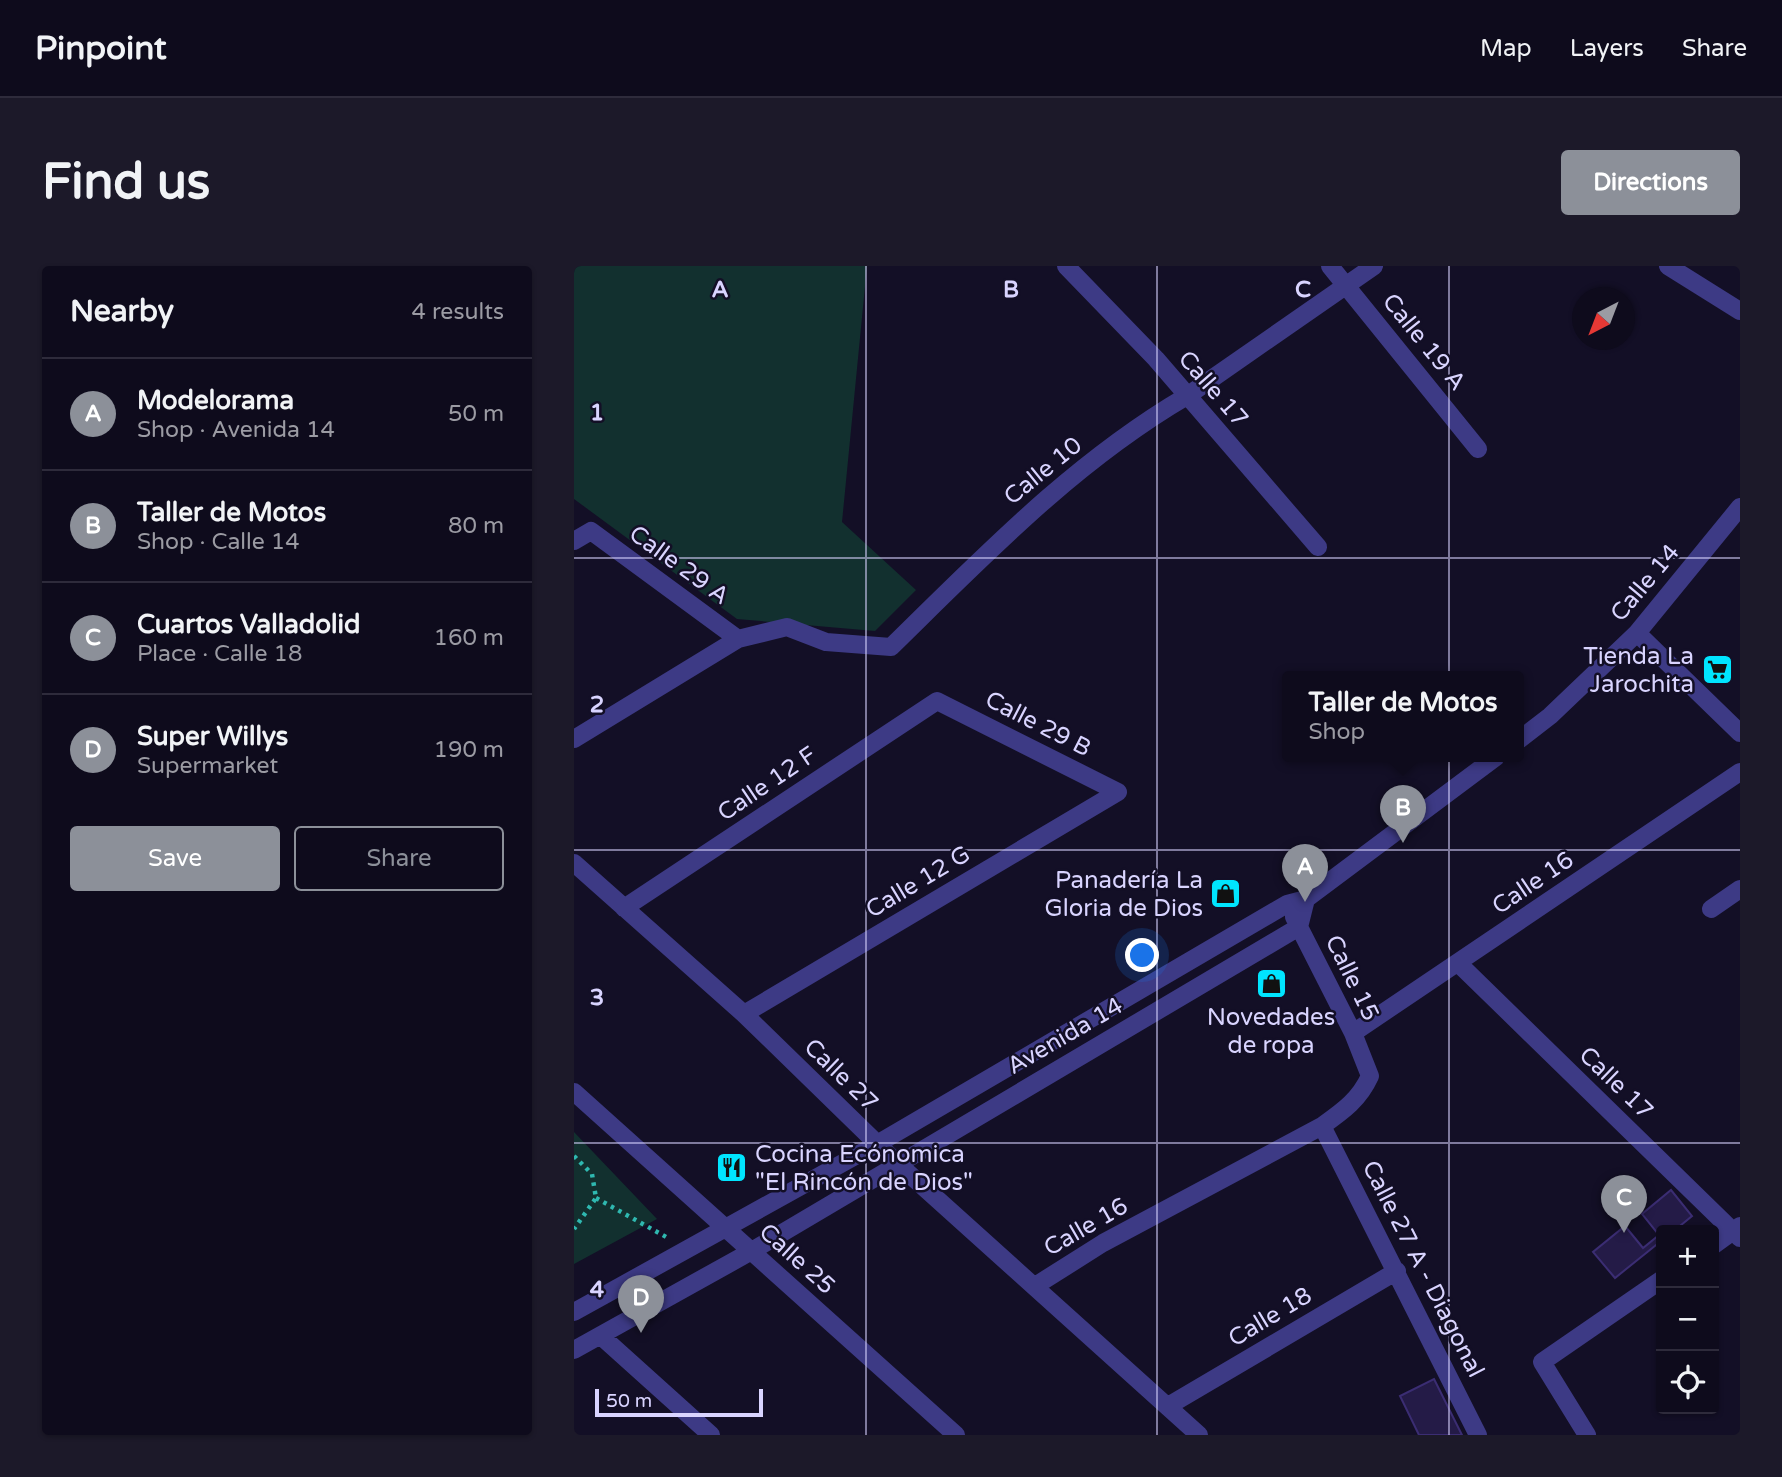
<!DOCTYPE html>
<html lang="en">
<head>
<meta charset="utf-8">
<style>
  :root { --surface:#0e0b1c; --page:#1c1929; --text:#f1f3f6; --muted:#9b9ba3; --line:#2e2b3b; --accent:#8c9099 }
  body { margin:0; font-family:"Varela Round",sans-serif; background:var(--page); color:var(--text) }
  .controls { position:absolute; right:21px; bottom:21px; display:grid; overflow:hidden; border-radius:7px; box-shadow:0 2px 5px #0004 }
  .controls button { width:63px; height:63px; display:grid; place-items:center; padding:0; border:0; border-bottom:2px solid var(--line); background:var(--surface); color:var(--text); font:35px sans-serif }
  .compass { position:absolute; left:998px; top:21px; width:63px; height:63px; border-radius:50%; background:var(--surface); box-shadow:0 2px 5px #0004; rotate:222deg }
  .scale { position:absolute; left:21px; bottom:18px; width:168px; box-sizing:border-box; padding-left:7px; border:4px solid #d9d4ff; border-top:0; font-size:19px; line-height:24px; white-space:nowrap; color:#d9d4ff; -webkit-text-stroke:5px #130f26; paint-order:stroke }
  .you { position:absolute; left:569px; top:690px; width:24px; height:24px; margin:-18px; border:5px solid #fff; border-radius:50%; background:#1a73e8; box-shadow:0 0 0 10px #1a73e833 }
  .badge { display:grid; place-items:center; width:46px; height:46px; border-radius:50%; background:var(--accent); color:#fff; font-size:23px; font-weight:700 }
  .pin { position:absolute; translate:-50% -58px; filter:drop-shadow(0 2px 4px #0008) }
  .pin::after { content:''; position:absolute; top:37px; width:24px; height:21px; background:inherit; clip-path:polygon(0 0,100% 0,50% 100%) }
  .popup { position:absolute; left:708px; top:405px; width:242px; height:91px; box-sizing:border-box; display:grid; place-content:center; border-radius:7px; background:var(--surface); filter:drop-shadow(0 2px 5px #0005); font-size:23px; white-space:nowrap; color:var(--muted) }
  .popup b { font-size:26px; color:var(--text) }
  .popup::after { content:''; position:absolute; left:50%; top:100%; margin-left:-14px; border:14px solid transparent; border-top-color:var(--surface) }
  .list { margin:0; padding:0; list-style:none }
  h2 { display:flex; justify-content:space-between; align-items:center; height:91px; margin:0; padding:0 28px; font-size:30px }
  h2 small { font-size:23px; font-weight:400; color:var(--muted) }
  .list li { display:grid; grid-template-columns:46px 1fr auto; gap:21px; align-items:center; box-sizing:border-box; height:112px; padding:0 28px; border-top:2px solid var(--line) }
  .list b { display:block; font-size:26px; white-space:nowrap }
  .list p { margin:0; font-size:23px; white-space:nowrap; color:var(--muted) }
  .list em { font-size:23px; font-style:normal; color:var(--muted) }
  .actions { display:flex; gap:14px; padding:21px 28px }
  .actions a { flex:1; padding:16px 0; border:2px solid var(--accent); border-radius:7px; text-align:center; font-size:24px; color:var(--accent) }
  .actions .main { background:var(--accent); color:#fff }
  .icon { flex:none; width:38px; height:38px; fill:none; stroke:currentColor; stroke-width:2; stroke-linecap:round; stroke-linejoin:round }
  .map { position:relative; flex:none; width:1166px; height:1169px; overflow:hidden; border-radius:7px }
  header { display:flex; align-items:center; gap:42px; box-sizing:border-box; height:98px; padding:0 35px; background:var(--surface); border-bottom:2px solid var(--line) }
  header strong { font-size:33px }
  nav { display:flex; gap:38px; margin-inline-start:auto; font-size:24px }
  .intro { display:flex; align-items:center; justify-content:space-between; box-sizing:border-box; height:168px; padding:0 42px }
  h1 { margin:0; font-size:49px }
  .button { padding:18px 32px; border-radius:7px; background:var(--accent); color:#fff; font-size:24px; font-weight:700 }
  main { display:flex; gap:42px; padding:0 42px }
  aside { flex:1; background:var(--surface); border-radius:7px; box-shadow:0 2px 5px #0004 }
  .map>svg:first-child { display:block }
  .green { fill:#12302f }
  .building { fill:#241b47; stroke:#3b2d73; stroke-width:2 }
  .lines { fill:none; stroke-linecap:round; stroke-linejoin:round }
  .path { stroke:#2fb8b0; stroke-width:4.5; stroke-dasharray:3.5 5; stroke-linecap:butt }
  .minor { stroke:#3d3a85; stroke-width:18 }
  .grid { fill:none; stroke:#d9d4ff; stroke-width:2; stroke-opacity:0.55 }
  .labels { text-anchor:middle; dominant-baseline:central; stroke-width:5; stroke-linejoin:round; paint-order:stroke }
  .street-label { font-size:24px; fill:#d9d4ff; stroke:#130f26 }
  .poi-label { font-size:24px; fill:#d9d4ff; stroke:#130f26; text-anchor:end }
  .grid-label { font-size:23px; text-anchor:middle; font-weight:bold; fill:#d9d4ff; stroke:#130f26; stroke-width:5; stroke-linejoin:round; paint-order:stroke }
</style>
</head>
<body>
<header>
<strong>Pinpoint</strong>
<nav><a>Map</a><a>Layers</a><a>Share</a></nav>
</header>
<div class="intro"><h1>Find us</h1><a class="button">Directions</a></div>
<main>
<aside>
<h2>Nearby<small>4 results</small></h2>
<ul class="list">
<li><span class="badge">A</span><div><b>Modelorama</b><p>Shop · Avenida 14</p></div><em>50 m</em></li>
<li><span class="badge">B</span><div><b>Taller de Motos</b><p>Shop · Calle 14</p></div><em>80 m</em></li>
<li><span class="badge">C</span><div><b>Cuartos Valladolid</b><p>Place · Calle 18</p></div><em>160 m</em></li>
<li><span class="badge">D</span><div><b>Super Willys</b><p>Supermarket</p></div><em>190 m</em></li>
</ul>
<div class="actions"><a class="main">Save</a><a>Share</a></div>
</aside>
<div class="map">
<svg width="1166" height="1169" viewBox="0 0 1166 1169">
  <rect width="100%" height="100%" fill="#130f26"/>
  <path class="green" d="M0,0h293l-25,256 74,68 -41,41 -138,-12 -163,-120z
    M0,866l83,87 -83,45z"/>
  <path class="building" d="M1097,924l21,26 -17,14h-14v11l-46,37 -22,-26 32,-26 18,22 16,-13 -17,-21z
    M860,1113l28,56h-43l-19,-39z"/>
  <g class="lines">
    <path class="path" d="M0,890l18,18 4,24 -22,31
      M22,932l72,40"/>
    <path class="minor" d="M492,0l90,93 162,188
      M756,0l148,183
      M1094,0l72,45
      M0,275l17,-10 147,108
      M1063,367l103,100
      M0,473l164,-100 49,-12 39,15 65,5c93,-91 183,-185 296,-251l187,-130
      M945,474l31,-24 87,-83 103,-126
      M0,597l170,151 153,149 302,272
      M50,642l313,-207 181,91
      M1137,643l29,-20
      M884,697l282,275
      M170,748l374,-222
      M779,767l387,-261
      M0,826l382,343
      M748,860l156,309
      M1140,979l26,-19
      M461,1020l68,-43 219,-117c21,-15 37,-26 48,-50l-17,-43 -59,-116
      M0,1046l303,-168 410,-240 19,-5 190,-142
      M27,1070l110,99
      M0,1084l176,-98 549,-325 7,-28
      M594,1140l229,-135
      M1013,1169l-45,-73 119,-82"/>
  </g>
  <path class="grid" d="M292,0v1169M583,0v1169M875,0v1169M0,292h1166M0,584h1166M0,877h1166"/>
  <defs>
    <symbol id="supermarket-square" viewBox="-11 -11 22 22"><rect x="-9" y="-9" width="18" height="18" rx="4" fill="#00e5ff" stroke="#130f26"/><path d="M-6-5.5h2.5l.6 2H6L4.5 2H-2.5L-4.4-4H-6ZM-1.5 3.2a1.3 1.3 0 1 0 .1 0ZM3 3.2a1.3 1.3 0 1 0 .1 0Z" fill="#111"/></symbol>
    <symbol id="shop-square" viewBox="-11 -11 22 22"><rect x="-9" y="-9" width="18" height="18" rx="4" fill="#00e5ff" stroke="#130f26"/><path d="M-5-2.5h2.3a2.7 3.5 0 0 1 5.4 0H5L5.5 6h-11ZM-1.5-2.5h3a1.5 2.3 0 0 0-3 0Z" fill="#111"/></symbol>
    <symbol id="restaurant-square" viewBox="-11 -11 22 22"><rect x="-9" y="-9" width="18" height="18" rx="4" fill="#00e5ff" stroke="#130f26"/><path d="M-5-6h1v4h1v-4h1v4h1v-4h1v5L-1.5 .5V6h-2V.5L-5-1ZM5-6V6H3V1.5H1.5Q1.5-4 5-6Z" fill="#111"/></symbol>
  </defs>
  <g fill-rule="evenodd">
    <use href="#supermarket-square" x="1126" y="386" width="35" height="35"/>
    <use href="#shop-square" x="634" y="610" width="35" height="35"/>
    <use href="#shop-square" x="680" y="700" width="35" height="35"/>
    <use href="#restaurant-square" x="140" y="884" width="35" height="35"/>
  </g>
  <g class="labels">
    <g class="street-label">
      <text transform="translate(850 76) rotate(51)">Calle 19 A</text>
      <text transform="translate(639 123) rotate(49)">Calle 17</text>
      <text transform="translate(469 205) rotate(-39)">Calle 10</text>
      <text transform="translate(105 299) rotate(36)">Calle 29 A</text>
      <text transform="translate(1071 317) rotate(-50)">Calle 14</text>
      <text transform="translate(464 458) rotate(27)">Calle 29 B</text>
      <text transform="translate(193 518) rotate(-34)">Calle 12 F</text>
      <text transform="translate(344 616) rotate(-31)">Calle 12 G</text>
      <text transform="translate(959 617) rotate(-34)">Calle 16</text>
      <text transform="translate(778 712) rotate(64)">Calle 15</text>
      <text transform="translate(491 770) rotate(-30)">Avenida 14</text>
      <text transform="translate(267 809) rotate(44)">Calle 27</text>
      <text transform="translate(1042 817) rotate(44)">Calle 17</text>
      <text transform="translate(512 961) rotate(-30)">Calle 16</text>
      <text transform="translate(223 993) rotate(42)">Calle 25</text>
      <text transform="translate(849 1003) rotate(63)">Calle 27 A - Diagonal</text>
      <text transform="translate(696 1051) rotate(-31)">Calle 18</text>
    </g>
    <g class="poi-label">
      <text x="1120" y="390">Tienda La<tspan x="1120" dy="28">Jarochita</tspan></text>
      <text x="629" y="614">Panadería La<tspan x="629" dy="28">Gloria de Dios</tspan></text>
      <text x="697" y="751" text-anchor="middle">Novedades<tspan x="697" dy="28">de ropa</tspan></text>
      <text x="181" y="888" text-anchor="start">Cocina Ecónomica<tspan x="181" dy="28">"El Rincón de Dios"</tspan></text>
    </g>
  </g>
  <g class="grid-label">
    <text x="146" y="31">A</text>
    <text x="437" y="31">B</text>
    <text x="729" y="31">C</text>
    <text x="23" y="154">1</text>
    <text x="23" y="446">2</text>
    <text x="23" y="739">3</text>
    <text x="23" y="1031">4</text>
  </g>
</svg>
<div class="controls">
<button>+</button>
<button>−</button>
<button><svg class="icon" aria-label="locate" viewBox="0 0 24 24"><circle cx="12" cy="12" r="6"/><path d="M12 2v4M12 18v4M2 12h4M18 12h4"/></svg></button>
</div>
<svg class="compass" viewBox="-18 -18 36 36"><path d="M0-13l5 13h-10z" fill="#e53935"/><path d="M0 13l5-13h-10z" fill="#9b9ba3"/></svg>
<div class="scale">50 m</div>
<div class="you"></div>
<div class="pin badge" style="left:731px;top:636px">A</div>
<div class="pin badge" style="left:829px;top:577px">B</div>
<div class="popup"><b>Taller de Motos</b>Shop</div>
<div class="pin badge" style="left:1050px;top:967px">C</div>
<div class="pin badge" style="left:67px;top:1067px">D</div>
</div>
</main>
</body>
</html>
